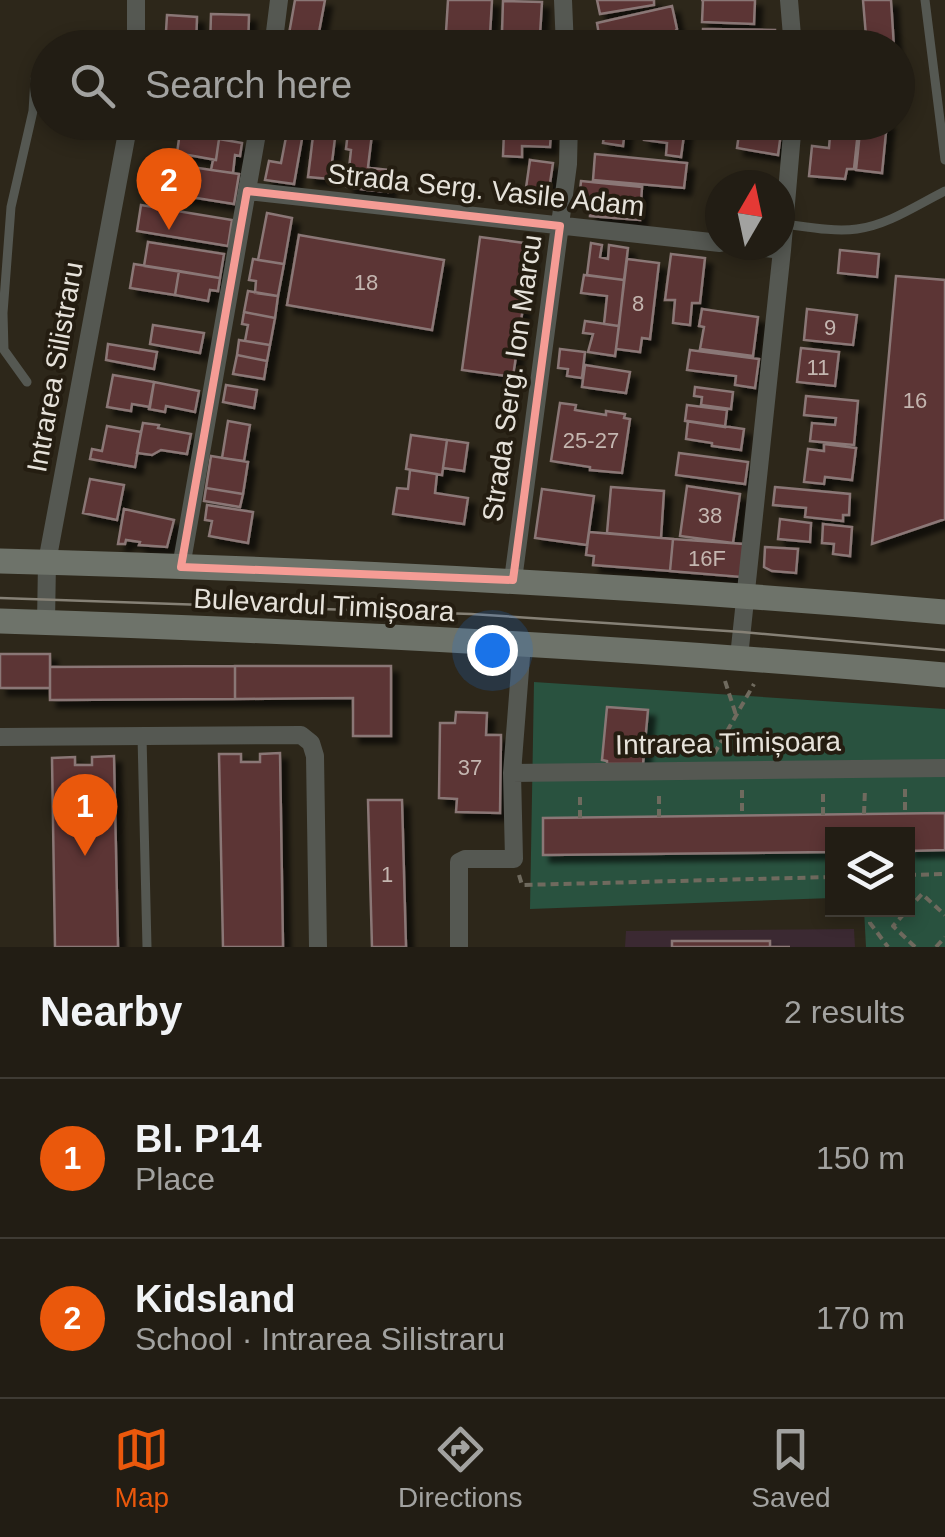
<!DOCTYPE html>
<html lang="en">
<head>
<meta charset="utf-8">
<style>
  :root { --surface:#221d14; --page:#2a261d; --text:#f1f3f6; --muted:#a2a2a0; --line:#3f3b34; --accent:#ea580c }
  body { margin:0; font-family:Helvetica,sans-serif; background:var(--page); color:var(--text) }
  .controls { position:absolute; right:30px; bottom:30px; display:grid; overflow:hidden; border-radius:0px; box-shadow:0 5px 15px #0003 }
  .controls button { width:90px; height:90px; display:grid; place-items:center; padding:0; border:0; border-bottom:2px solid var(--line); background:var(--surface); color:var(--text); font:50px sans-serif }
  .compass { position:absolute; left:705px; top:170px; width:90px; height:90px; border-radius:50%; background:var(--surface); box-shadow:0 5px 15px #0003; rotate:9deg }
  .you { position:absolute; left:492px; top:650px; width:35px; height:35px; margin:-25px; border:8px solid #fff; border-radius:50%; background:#1a73e8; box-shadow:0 0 0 15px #1a73e833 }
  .badge { display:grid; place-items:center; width:65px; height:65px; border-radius:50%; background:var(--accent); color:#fff; font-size:32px; font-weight:700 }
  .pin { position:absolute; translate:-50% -82px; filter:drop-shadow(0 2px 5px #0008) }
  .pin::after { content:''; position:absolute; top:52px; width:35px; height:30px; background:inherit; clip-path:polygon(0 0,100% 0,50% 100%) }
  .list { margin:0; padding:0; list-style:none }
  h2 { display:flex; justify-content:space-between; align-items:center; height:130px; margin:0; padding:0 40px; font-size:42px }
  h2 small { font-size:32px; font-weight:400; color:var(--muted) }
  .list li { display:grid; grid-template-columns:65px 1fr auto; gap:30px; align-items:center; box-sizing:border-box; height:160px; padding:0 40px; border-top:2px solid var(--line) }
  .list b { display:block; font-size:38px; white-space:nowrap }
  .list p { margin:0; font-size:32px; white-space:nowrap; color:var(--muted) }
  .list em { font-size:32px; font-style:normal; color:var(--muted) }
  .icon { flex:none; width:55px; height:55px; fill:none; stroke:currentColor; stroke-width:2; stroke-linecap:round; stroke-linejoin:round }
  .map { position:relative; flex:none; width:945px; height:947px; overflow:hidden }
  .search { position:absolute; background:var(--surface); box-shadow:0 5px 15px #0003; left:30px; right:30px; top:30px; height:110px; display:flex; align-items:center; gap:25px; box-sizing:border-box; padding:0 35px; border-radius:55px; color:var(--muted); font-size:38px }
  .sheet { height:450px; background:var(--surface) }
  nav { display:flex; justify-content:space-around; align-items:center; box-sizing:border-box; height:140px; border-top:2px solid var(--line); background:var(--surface); font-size:28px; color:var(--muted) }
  nav a { display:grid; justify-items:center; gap:5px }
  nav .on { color:var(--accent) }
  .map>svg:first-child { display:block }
  .education { fill:#3b2932 }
  .green { fill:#29523f }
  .building { fill:#5c3434; stroke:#8a7776; stroke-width:2.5; filter:url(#shadow) }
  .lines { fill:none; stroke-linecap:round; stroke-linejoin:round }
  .path { stroke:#6f6a5e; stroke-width:4; stroke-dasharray:8 5; stroke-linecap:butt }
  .lane { stroke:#555852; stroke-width:9 }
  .street { stroke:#555852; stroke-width:18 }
  .secondary { stroke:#6e736a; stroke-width:25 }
  .tram { stroke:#868176; stroke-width:2.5 }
  .marked { fill:none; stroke:#f59c95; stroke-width:8; stroke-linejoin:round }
  .labels { text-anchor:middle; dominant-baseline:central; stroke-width:8; stroke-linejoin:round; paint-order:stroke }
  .number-label { font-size:22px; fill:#c4b6b0 }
  .street-label { font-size:28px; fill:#e6e2da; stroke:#241d11 }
</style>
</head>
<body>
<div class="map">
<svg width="945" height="947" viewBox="0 0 945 947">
  <defs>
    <filter id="shadow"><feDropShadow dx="7" dy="7" stdDeviation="2.5" flood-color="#0009"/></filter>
  </defs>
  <rect width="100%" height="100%" fill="#2d271a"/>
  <path class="education" d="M854,929l1,18h-230l1,-16z"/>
  <path class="green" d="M534,682l411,27v238h-79l-2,-37 44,-1v-75h-76v64l-302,11z"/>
  <path class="building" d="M295,0h30l-9,48 -29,-3z
    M448,0h44l-2,35 -44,-3z
    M597,0h57v5l-54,9z
    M701,0h54l-1,24 -52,-2 1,-22z
    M863,0h28l3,48h-27z
    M503,1l39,1 -2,33 -38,-2z
    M672,6l5,23 -5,6 1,6 -13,2 -61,-8 -2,-12z
    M211,14l38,1 -1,33h-38z
    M167,15l30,2 -1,31h-31z
    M703,29l72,1v15h-5v3h-68z
    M499,38l52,3v7h-53z
    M386,40l57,3v5h-58z
    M159,122h72l-3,18 -70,-12z
    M278,122h27l-11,62 -29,-4 4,-19 12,2 6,-31 -10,-2z
    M445,122h47v5l-48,-3z
    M502,122h50v9l-50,-2z
    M606,122h20l-3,24 -20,-3z
    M713,122h64l-1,10z
    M831,122h28l-5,47h-7l-2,10 -36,-3 3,-30 17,2z
    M861,122h26l-5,51 -26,-3z
    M646,123l39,5 -4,29 -15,-2 1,-12 -23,-3z
    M740,127l41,6 -3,22 -41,-7z
    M348,131l24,3 -4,33 2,1 -2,22 -21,-3 4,-37 -5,-1z
    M180,132l39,7 -3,21 -39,-7z
    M504,132l47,2 -1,13 -28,-1v11l-19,-1z
    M313,136l22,2 -5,41 -22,-2z
    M219,139l23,4 -2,13 -5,-1 -2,18 -22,-3 2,-10h3z
    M595,154l92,9 -3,25 -91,-8z
    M530,160l23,3 -4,27 -5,-1 -1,8 -18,-2z
    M156,161l42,7 -2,13 -4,2 -2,14 -39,-6z
    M198,168l41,6 -5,30 -44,-7 2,-14 4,-2z
    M370,168l21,2 -3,22 -20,-2z
    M581,181l61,6 -2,33 -50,-4 1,-15 -12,-1z
    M141,205l91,15 -4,26 -91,-15z
    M267,213l25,5 -8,46 -26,-4z
    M299,235l145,25 -12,70 -145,-25z
    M480,237l52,7 -19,133 -51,-7z
    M148,242l76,12 -4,24 -76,-12z
    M591,243l11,2 -2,12 8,2 1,-14 19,3 -4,32 -37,-5z
    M840,250l39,4 -2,23 -39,-4z
    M671,254l34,4 -5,45h-8l-2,22 -17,-2 2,-23h-10z
    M253,259l31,5 -6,32 -23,-3 1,-12 -7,-1z
    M627,259l32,4 -9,76 -8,-1 -2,14 -24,-3z
    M134,264l45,7 -4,24 -45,-7z
    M179,271l41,7 -2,13 -8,-1 -2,11 -33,-6z
    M584,275l40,5 -5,46 -15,-2 3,-28 -26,-3z
    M896,276l49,4v239l-73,25z
    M248,291l30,5 -3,22 -31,-6z
    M702,309l56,8 -5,39 -53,-7 4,-22 -5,-1z
    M807,309l50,6 -4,30 -49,-5z
    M244,312l31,6 -5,27 -25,-4 3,-16 -6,-1z
    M585,321l34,5 -4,30 -27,-4 5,-18 -10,-1z
    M153,325l51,8 -4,20 -50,-9z
    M239,340l31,5 -3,16 -30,-6z
    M108,344l49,8 -3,17 -48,-9z
    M801,348l38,4 -4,34 -38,-4z
    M560,349l25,3 -3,26 -15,-2 1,-7 -10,-1z
    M690,350l69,9 -4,29 -20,-3 1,-9 -49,-6z
    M237,355l30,6 -3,18 -31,-5z
    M585,365l45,7 -4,21 -44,-6z
    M113,375l41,7 -4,25 -18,-3 -1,7 -24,-4z
    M154,382l45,9 -4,21 -29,-6 -1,6 -16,-3z
    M226,385l31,5 -3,18 -31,-6z
    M695,387l38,5 -2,17 -30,-4 1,-8 -8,-1z
    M806,396l52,5 -4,44 -44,-4 2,-18 23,2 1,-7 -32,-3z
    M560,403l16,2 -1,5 31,5v-4l19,3 -1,4 6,1 -8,54 -32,-3v-3l-39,-6z
    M687,405l40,5 -2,17 -40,-6z
    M228,421l22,4 -6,36 -22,-3z
    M688,421l56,8 -3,21 -29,-4v-3l-26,-4z
    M143,423l16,2 -1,3 33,6 -4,20 -26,-4 -9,5 -15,-2z
    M107,426l34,6 -6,35 -45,-8 2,-10 10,2z
    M411,435l36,5 -5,35 -36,-6z
    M447,440l21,3 -4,28 -21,-3z
    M824,444l32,4 -4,32 -27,-3 -1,7 -20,-2 4,-33 16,2z
    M679,453l69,9 -3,22 -69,-9z
    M211,456l37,6 -5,32 -37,-6z
    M410,470l27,4 -2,19 33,5 -4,26 -71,-10 4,-26 11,1z
    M90,479l34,6 -7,35 -34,-7z
    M687,486l53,8 -7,49 -53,-7z
    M611,487l53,4 -3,47 -54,-5z
    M775,487l75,7 -1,21h-6v6l-38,-4 1,-9 -33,-3z
    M206,488l37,6 -3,13 -36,-6z
    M542,489l52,7 -7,49 -52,-7z
    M207,505l46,7 -5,31 -39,-7 3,-15 -7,-1z
    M124,509l50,11 -7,27 -28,-2 1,-3 -14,-2 -1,4h-7z
    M780,519l31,4 -1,19 -32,-3z
    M823,524l29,3 -2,29 -17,-2 1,-10 -12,-1z
    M589,532l84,7 -3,32 -77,-6 1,-9 -8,-1z
    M673,539l71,5 -3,33 -71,-6z
    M765,547l33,2 -2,24 -24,-2 -8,-4z
    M0,654h50v34h-50z
    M235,666v33l-185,1v-33z
    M235,666h156v70h-38v-38l-118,1z
    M607,707l41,3 -5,54h-36v-3l-5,-1z
    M456,712l31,1 -1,22h15l-1,78 -44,-1 1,-13 -18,-1 1,-75h15z
    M280,753l3,194h-60l-4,-193h22v8h19v-8z
    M114,756l4,191h-63l-3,-189 23,-1v8h17v-8z
    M368,800h34l4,147h-34z
    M945,813v37l-37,1v-17h-76v18l-289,3v-37z
    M672,941h98v6h20h-118z"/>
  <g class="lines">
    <path class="path" d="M725,681l11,34
      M714,754l40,-70
      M905,789v25
      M742,790v26
      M864,814l1,-25
      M823,815v-26
      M659,817v-25
      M580,818v-25
      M519,875l3,10 310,-8
      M908,875l37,-1
      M869,909l1,14 18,24
      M915,947l-22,-21 29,-32 23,21
      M936,947l9,-10"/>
    <path class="lane" d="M925,0l20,160
      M785,224c23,3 49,8 72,5 31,-4 60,-24 88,-38
      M27,382l-23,-32 -1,-37 8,-106 22,-96 2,-32
      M142,736l5,211"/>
    <path class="street" d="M563,0l2,48
      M789,0l4,48
      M136,48v-48
      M273,48l6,-48
      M247,191l473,52
      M737,245l45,5
      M181,567l78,-445
      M513,580l55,-416 1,-42
      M46,623l1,-61 82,-440
      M739,657l43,-407 11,-128
      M0,737l301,-2 10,8 4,13 3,191
      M512,773l433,-5
      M459,947v-85l6,-3h49l-2,-86 10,-129"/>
    <path class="secondary" d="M0,561c316,8 631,24 945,51
      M0,621c315,10 631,26 945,54"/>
    <path class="tram" d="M0,598l471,16 271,18 203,18"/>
  </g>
  <path class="marked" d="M247,191l313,35 -47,354 -332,-13z"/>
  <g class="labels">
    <g class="number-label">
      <text x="366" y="282">18</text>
      <text x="638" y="303">8</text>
      <text x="830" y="327">9</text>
      <text x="818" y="367">11</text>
      <text x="915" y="400">16</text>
      <text x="591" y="440">25-27</text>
      <text x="710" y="515">38</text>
      <text x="707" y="558">16F</text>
      <text x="470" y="767">37</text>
      <text x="387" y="874">1</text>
    </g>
    <g class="street-label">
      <text transform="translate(486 190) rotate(6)">Strada Serg. Vasile Adam</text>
      <text transform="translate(55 367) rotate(-80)">Intrarea Silistraru</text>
      <text transform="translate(512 378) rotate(-82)">Strada Serg. Ion Marcu</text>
      <text transform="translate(324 605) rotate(3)">Bulevardul Timișoara</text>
      <text transform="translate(728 743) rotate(-1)">Intrarea Timișoara</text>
    </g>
  </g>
</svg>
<div class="controls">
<button><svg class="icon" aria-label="layers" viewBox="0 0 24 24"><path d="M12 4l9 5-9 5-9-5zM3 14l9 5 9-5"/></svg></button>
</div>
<svg class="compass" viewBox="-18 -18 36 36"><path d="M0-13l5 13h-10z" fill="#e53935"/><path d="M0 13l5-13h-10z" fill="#a2a2a0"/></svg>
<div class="you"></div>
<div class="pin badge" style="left:85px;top:856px">1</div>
<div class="pin badge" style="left:169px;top:230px">2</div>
<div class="search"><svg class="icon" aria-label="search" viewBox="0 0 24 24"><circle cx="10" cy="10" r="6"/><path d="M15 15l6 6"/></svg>Search here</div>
</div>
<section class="sheet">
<h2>Nearby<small>2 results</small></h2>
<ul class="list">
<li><span class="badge">1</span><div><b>Bl. P14</b><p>Place</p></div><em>150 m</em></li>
<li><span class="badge">2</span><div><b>Kidsland</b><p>School · Intrarea Silistraru</p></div><em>170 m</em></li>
</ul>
</section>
<nav>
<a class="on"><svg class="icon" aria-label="map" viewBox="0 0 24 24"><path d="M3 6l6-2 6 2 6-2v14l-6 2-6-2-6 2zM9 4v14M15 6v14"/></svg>Map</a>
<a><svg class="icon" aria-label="directions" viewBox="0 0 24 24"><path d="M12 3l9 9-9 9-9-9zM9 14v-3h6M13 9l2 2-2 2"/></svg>Directions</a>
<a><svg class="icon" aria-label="saved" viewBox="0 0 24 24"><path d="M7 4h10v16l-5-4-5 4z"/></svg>Saved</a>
</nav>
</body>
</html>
